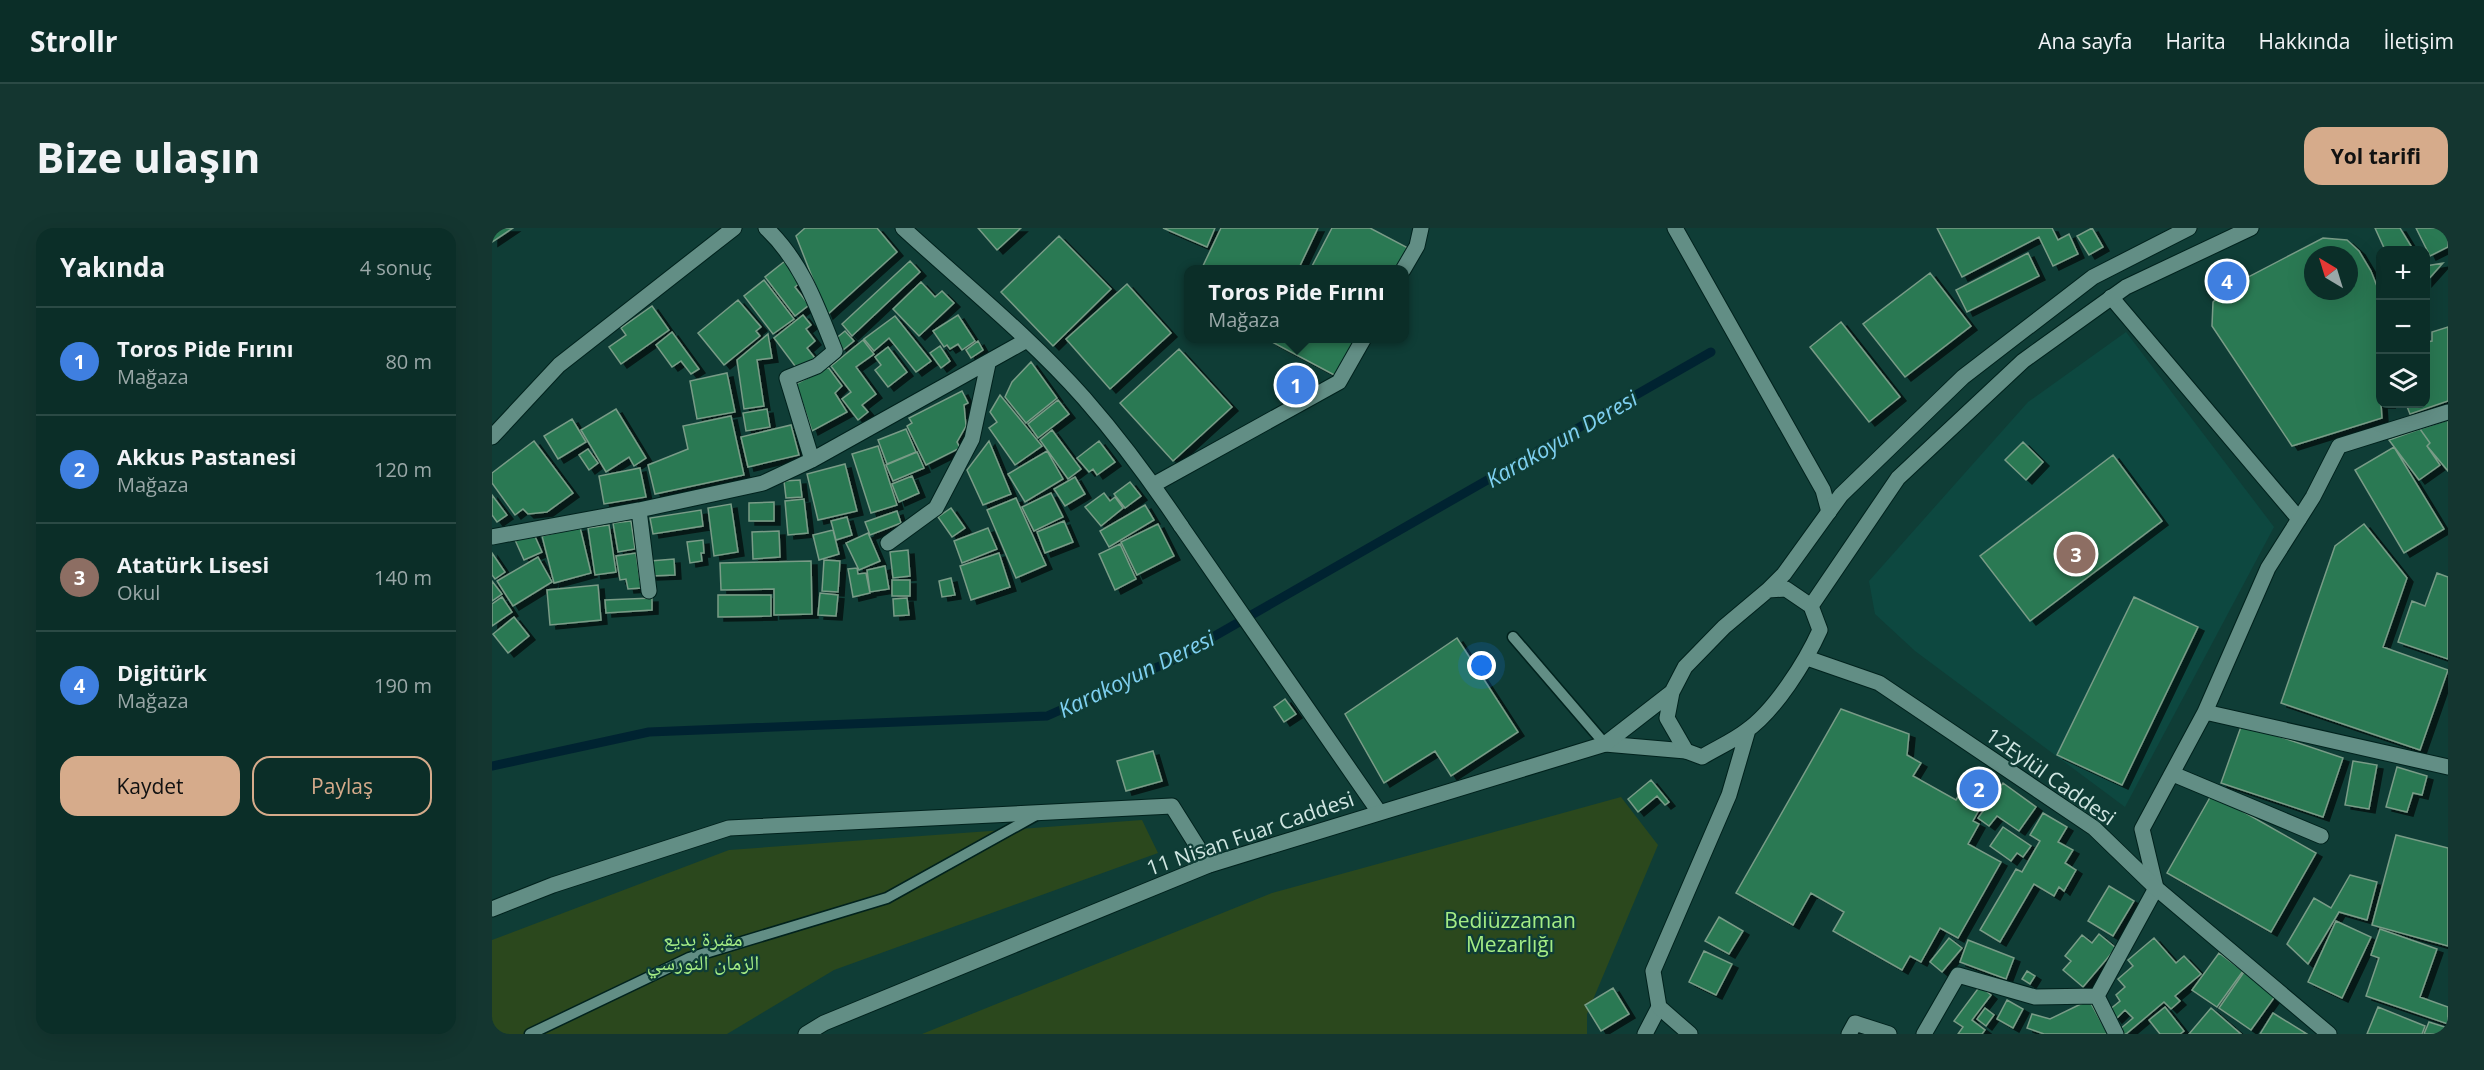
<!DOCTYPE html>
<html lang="tr">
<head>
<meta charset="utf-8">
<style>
  :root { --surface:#0b2e28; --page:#143630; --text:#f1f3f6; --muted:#9aa8a8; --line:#2b4a45; --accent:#d6ab8b }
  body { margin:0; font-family:"Open Sans","Noto Naskh Arabic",sans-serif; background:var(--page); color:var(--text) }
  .controls { position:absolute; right:18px; top:18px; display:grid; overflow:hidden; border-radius:12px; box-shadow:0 6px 24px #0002 }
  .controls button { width:54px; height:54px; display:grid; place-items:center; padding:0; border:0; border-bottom:2px solid var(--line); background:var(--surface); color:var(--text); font:30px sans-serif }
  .compass { position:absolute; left:1812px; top:18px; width:54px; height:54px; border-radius:50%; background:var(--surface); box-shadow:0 6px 24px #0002; rotate:322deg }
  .you { position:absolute; left:990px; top:438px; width:21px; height:21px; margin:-15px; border:4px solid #fff; border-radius:50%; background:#1a73e8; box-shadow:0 0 0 9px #1a73e833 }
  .badge { display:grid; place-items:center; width:39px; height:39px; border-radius:50%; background:var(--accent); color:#fff; font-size:20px; font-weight:700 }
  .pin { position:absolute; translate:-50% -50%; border:3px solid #fff; box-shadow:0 2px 6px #0006 }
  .popup { position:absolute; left:692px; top:37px; width:225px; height:78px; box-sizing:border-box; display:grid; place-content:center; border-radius:12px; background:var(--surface); filter:drop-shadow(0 2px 4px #0005); font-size:20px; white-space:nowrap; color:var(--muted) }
  .popup b { font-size:22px; color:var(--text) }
  .popup::after { content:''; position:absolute; left:50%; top:100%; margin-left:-12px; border:12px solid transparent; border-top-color:var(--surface) }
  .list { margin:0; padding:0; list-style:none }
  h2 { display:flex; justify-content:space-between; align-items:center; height:78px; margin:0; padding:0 24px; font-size:26px }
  h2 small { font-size:20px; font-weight:400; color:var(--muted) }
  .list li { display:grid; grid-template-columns:39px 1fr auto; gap:18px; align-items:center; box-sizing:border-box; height:108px; padding:0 24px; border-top:2px solid var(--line) }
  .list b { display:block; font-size:22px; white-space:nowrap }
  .list p { margin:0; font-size:20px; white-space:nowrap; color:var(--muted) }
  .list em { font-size:20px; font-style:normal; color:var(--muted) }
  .actions { display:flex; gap:12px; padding:18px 24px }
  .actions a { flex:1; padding:14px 0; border:2px solid var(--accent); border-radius:18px; text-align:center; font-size:21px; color:var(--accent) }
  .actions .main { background:var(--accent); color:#111 }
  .icon { flex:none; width:33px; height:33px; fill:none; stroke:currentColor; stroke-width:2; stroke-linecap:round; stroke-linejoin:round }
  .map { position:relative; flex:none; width:1956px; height:806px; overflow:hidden; border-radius:18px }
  header { display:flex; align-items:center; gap:36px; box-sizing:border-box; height:84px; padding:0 30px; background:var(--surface); border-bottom:2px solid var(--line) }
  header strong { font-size:28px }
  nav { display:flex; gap:33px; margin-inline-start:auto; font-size:21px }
  .intro { display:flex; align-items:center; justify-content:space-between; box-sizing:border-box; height:144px; padding:0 36px }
  h1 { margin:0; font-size:42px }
  .button { padding:15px 27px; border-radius:18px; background:var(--accent); color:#111; font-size:21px; font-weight:700 }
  main { display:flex; gap:36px; padding:0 36px }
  aside { flex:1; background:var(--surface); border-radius:18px; box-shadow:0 6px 24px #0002 }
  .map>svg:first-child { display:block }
  .built { fill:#0d4840 }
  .green { fill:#2b481d }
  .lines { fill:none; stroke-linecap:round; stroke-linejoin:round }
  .stream { stroke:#002331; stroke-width:9 }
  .building { fill:#297953; stroke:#799c87; stroke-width:1.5; fill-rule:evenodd; filter:url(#shadow) }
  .service-casing { stroke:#01221d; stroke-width:13 }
  .pedestrian-casing { stroke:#01221d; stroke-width:17 }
  .minor-casing { stroke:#01221d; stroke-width:17 }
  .tertiary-casing { stroke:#01221d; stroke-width:17 }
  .secondary-casing { stroke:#01221d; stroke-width:17 }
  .service { stroke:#628e85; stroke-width:10 }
  .pedestrian { stroke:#628e85; stroke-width:15 }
  .minor { stroke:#628e85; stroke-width:15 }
  .tertiary { stroke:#628e85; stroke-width:15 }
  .secondary { stroke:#628e85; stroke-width:15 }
  .labels { text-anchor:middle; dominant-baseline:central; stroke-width:4.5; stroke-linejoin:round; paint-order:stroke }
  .street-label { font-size:21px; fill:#d0e6e2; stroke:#0f3d36 }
  .park-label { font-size:21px; fill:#a4ec85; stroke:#0f3d36 }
  .water-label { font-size:22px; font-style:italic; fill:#7fd0f1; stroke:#0f3d36 }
</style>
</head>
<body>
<header>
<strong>Strollr</strong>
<nav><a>Ana sayfa</a><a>Harita</a><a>Hakkında</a><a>İletişim</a></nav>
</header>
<div class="intro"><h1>Bize ulaşın</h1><a class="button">Yol tarifi</a></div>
<main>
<aside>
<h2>Yakında<small>4 sonuç</small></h2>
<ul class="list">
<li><span class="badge" style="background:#3f7fe0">1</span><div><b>Toros Pide Fırını</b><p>Mağaza</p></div><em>80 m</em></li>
<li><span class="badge" style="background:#3f7fe0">2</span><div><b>Akkus Pastanesi</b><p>Mağaza</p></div><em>120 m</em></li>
<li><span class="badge" style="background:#8d6e63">3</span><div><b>Atatürk Lisesi</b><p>Okul</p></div><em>140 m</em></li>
<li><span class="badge" style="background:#3f7fe0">4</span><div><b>Digitürk</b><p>Mağaza</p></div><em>190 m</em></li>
</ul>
<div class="actions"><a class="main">Kaydet</a><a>Paylaş</a></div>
</aside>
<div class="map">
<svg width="1956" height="806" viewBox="0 0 1956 806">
  <defs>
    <filter id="shadow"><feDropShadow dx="6" dy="4" stdDeviation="0" flood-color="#0009"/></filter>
  </defs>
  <rect width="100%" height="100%" fill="#0f3d36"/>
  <path class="built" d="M1634,104l148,195 -149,280 -210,-156 -40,-37 -6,-33 159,-179z"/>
  <path class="green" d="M1129,569l37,48 -71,169v20h-665l350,-141z
    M650,592l16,33 -324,117 -107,64h-235v-94l237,-90z"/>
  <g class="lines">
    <path class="stream" d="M0,538l157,-34 398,-16 124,-55 540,-309"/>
  </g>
  <path class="building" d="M0,0h21l-21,14z
    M313,0h72l20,24 -70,63 -31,-79z
    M486,0h43l-24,22z
    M671,0h52l-8,19z
    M729,0h97l-20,42h-97z
    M840,0h38l38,20 -11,22h-87z
    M1445,0h115l6,12 11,-6 9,20 -25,12 -14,-29 -77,40z
    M1600,0l11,19 -14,8 -12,-19z
    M1883,0h25l11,18 -9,4h-17z
    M1924,0h32v19l-18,9z
    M567,8l52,53 -58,57 -52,-54z
    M1831,10l24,2 12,11 12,20 9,23v110h10h-9l1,14 -90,28 -80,-120 1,-24 14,-14zM1821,27h36v36h-36z
    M1536,25l11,23 -72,36 -11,-22z
    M293,33l16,21 -6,5 14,18 -14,11 -30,-39z
    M418,33l10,11 -68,64 -10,-12z
    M1951,35l-17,19v-16z
    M1438,45l41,53 -66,51 -42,-53z
    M272,52l30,39 -21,15 -29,-38z
    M429,54l14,15 7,-6 12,12 -35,33 -26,-27z
    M635,56l44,49 -61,56 -44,-50z
    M246,72l23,27 -5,4 4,5 -36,29 -26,-32z
    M160,78l17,24 -48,34 -12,-17 17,-12 -5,-7z
    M311,87l8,10 -5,4 9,12 -8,7 8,10 -17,12 -24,-32z
    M466,87l17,26 -13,9 -4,-6 -8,5 -3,-4 -3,2 -11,-16z
    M403,88l36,45 -15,11 -27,-34 -15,13 -10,-12z
    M1349,94l59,75 -31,25 -59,-75z
    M1956,99v74l-38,13 -4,-10h20v-62l6,-1v-9z
    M353,103l9,10 -11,9 -9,-10z
    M180,104l27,37 -8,5 -10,-13 -9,6 -16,-22z
    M276,106l4,24 -15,2 7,46 -20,3 -7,-49z
    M782,110h87l-21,40 -68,-36z
    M371,112l11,14 -18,13 20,27 -14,11 6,7 -10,8 -16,-21 9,-7 -20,-26z
    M486,113l5,9 -12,8 -5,-8z
    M448,118l10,15 -9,7 -11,-15z
    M396,119l19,25 -19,15 -13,-17 6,-5 -6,-8z
    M687,121l53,58 -59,54 -53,-58z
    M539,134l26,36 -31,25 -21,-26 7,-15z
    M336,139l14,19 -7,7 12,19 -35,19 -16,-47z
    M235,145l8,39 -38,7 -7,-38z
    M470,163l6,12 -4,2 2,21 -9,16 3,6 -34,17 -19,-39 5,-3 -3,-5z
    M508,167l42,51 -27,19 -26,-37 8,-6 -7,-10z
    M566,172l11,14 -31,24 -10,-14z
    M124,181l30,49 -12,8 -5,-9 -23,15 -25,-42z
    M275,181l3,18 -24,4 -3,-18z
    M239,188l13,59 -89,19 -7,-29 40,-16 -5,-23z
    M80,191l14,23 -28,17 -14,-23z
    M1956,192v51l-21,-25 3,-3 -10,-14z
    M299,197l8,30 -51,12 -7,-30z
    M414,201l10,23 -29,12 -9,-24z
    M1928,201l10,14 -3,3 13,19 -21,15 -30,-40z
    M560,202l29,39 -13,10 -28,-39z
    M42,213l39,52 -26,19 -19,2 -5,-5 -8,6 -23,-32v-10z
    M497,213l22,53 -28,11 -16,-35z
    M607,213l16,21 -18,13 -4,-6 -4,3 -12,-14z
    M1531,214l20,20 -17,18 -21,-20z
    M386,218l19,59 -26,8 -19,-59z
    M1902,219l50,82 -40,24 -49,-83z
    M96,221l10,14 -9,7 -10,-15z
    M555,223l16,28 -38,23 -17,-28z
    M425,224l7,16 -31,13 -7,-16z
    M1621,227l49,66 -132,100 -50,-65z
    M353,236l12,47 -39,9 -11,-46z
    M148,240l6,29 -42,7 -5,-28z
    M420,248l7,17 -20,9 -7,-18z
    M583,249l10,17 -20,12 -11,-17z
    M308,252l2,17 -16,1 -2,-17z
    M638,254l11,14 -16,12 -11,-14z
    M559,265l12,24 -29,14 -12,-24z
    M612,265l6,8 5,-4 8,11 -22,18 -16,-19z
    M0,267l15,20 -10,7 -5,-7z
    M524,270l30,67 -30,13 -29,-68z
    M312,271l4,34 -20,2 -3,-34z
    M282,274v19h-25v-18z
    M239,276l7,48 -24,4 -6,-48z
    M653,277l9,15 -45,27 -9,-16z
    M459,280l14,20 -13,9 -14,-20z
    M209,282l2,16 -50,8 -3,-16z
    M405,283l4,12 -31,12 -5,-13z
    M355,289l5,18 -16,5 -5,-19z
    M139,293l4,28 -17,3 -5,-29z
    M572,293l9,21 -28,11 -8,-21z
    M666,296l16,32 -37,19 -16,-33z
    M1872,296l43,54 -24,69 65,23 -28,80 -139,-47 54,-157z
    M117,297l7,47 -21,3 -7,-47z
    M88,299l11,46 -37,10 -12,-47z
    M496,300l9,21 -35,14 -8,-22z
    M341,302l6,24 -20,6 -6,-25z
    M287,303l1,26 -27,2 -1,-27z
    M41,304l9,20 -18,8 -9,-20z
    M376,305l12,28 -21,9 -13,-27z
    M211,312l1,13h-3l1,8 -12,2 -3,-21z
    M628,316l16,35 -21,11 -16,-36z
    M416,322l2,26 -17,2 -3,-26z
    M0,325l13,19 -10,7 -3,-4z
    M144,325l5,35 -13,1 -2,-10 -6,1 -4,-24z
    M507,325l11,34 -39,13 -11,-34z
    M46,329l14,25 -39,24 -16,-25z
    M182,331l1,16 -24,1 -1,-15z
    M332,332l16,1 -2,31 -16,-1z
    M319,333l1,53 -38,1v-26l-53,1 -1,-27z
    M393,338l4,23 -19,3 -3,-22z
    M365,340l1,6 8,-1 4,20 -17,4 -5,-28z
    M1945,345l11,4v82l-50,-17 14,-41 13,5z
    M459,350l4,17 -13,2 -3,-16z
    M400,352h18v16h-18z
    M0,353l10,13 -10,7z
    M106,357l3,35 -51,5 -3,-35z
    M328,365l18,2 -2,21 -18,-1z
    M226,367h53v21l-53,1z
    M10,369l10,15 -20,14v-22z
    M1642,369l64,30 -76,158 -65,-30z
    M160,370v12l-46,3 -1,-13z
    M415,370l2,17 -15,1 -1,-17z
    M22,389l15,19 -21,17 -15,-19z
    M965,410l61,94 -67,44 -16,-25 -51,32 -39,-69z
    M793,471l11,15 -12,8 -10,-15z
    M1349,481l68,25 -2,21 14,8 -8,13 43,24 18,-31 21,12 -22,40 6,3 -11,20 33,18 -43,76 -18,-10 -19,34 -11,-6 -8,14 -69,-39 11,-19 -33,-19 -18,32 -57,-32z
    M1750,496l101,34 -20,59 -102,-34z
    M661,523l9,30 -36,10 -9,-30z
    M1861,533l24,4 -8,44 -24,-4z
    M1905,539l30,9 -5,19 -9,-2 -6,19 -21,-5z
    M1159,552l18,22 -4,3 -8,-9 -19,16 -10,-13z
    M1511,555l33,24 -17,24 -22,-15 -8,10 -11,-8z
    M1720,566l104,59 -45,79 -104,-59z
    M1551,585l24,14 -9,15 15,8 -8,13 11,7 -12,21 -5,-4 -5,9 -20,-12 -34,58 -20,-12 36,-61 6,3 18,-31 -10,-6z
    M1511,599l28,19 -8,11 -6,-4 -6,8 -21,-15z
    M1904,607l52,13v98l-76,-21z
    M1858,647l27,7 -10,38 -28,-8 -31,52 -21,-20 27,-46 17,10z
    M1617,658l25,15 -21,35 -25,-15z
    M1227,689l24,14 -14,23 -24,-13z
    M1844,693l35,16 -29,61 -34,-16z
    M1888,701l57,20 -17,48 28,10v17l-82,-28 13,-38 -8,-3z
    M1607,706l17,14 -33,39 -20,-17 8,-9 -6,-5 17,-21 10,8z
    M1457,710l13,10 -20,24 -12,-10z
    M1662,710l22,25 8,-7 17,18 -26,22 5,5 -9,8 -7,-7 -38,32h-4l-3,-4 14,-12 -8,-8 -9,9 -7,-9 11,-9 -4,-6 9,-8 -7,-8 15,-13 -5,-6z
    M1476,712l46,18 -8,21 -46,-17z
    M1212,723l28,13 -16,31 -27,-13z
    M1727,725l24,18 -26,36 -25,-17z
    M1535,743l8,5 -5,8 -8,-5z
    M1752,744l32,23 -25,35 -32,-22z
    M1488,758l11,9 -19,25 13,10 -3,4h-24l5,-7 -9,-6z
    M1121,760l16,26 -28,17 -16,-26z
    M1515,772l16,9 -10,19 -16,-9z
    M1597,772l19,34h-64l-17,-6 5,-14 18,5z
    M1673,779l19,24 -4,3h-20l-11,-14z
    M1886,779l47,19 -3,8h-55z
    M1493,780l9,7 -8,11 -9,-7z
    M1719,780l30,26h-52z
    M1781,785l34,21h-47z
    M1937,794l19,6v6h-24z"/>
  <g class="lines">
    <defs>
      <path id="service" d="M1021,409l92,107
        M38,806l159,-76 198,-60 151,-84"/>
      <path id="pedestrian" d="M1619,69l188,222
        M689,298l198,286"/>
      <path id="minor" d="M274,0c36,34 51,78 69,123l-18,15 -30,12 25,82
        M411,0c61,56 126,108 181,170 35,40 67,83 97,128
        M911,42l14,-24 4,-18
        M661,257l186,-103 25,-44
        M147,282l10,81
        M0,309l147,-27 124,-27 49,-23 215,-120
        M396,315l48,-35 36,-69 16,-75
        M1713,484l243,55
        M1681,546l148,62
        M0,681l61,-24 176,-57 443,-22 37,59
        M1153,806l14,-27
        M1357,806l6,-11 34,11
        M1432,806l34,-59 77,22 62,-1
        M1624,806l-19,-38 59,-108 -14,-59 63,-117 63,-144 45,-71 26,-51 109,-34"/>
      <path id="tertiary" d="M1183,0l148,262 6,22
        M0,209l67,-72 175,-137
        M1113,516l81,7"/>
      <path id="secondary" d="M1294,361l25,17 9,24c-14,31 -45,81 -74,101 -13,10 -29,17 -44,26l-16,-6 -19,-33 5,-26 13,-25 39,-40 44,-37z
        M1276,362l16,-16 57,-79 122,-118 130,-100 96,-49
        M1319,378l87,-128 125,-117 103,-74 125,-59
        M1315,430l72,25 215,145 62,60 173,146
        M314,806l18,-11 385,-158 396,-121 67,-52
        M1198,806l-31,-27 -6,-36 76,-176 19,-65"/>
    </defs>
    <use href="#service" class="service-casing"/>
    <use href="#pedestrian" class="pedestrian-casing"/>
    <use href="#minor" class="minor-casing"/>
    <use href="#tertiary" class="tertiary-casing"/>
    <use href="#secondary" class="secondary-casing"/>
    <use href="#service" class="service"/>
    <use href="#pedestrian" class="pedestrian"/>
    <use href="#minor" class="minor"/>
    <use href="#tertiary" class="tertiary"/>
    <use href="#secondary" class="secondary"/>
  </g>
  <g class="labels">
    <g class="street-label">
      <text transform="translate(1559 548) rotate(35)">12Eylül Caddesi</text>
      <text transform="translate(758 605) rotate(-19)">11 Nisan Fuar Caddesi</text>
    </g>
    <g class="park-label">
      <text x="1018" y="692">Bediüzzaman<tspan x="1018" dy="24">Mezarlığı</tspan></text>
      <text x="211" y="710">مقبرة بديع<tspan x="211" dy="24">الزمان النورسي</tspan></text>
    </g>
    <g class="water-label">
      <text transform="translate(1069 210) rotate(-30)">Karakoyun Deresi</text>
      <text transform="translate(644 445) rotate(-26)">Karakoyun Deresi</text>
    </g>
  </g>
</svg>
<div class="controls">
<button>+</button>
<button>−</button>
<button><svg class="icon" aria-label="layers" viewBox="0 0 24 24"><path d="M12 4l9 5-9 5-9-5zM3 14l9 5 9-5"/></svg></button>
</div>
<svg class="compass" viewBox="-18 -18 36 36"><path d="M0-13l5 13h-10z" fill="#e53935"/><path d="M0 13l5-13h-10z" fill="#9aa8a8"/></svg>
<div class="you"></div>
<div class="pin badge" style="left:804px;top:157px;background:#3f7fe0">1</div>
<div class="popup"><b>Toros Pide Fırını</b>Mağaza</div>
<div class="pin badge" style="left:1487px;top:561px;background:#3f7fe0">2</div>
<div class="pin badge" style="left:1584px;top:326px;background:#8d6e63">3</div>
<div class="pin badge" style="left:1735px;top:53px;background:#3f7fe0">4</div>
</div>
</main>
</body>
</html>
